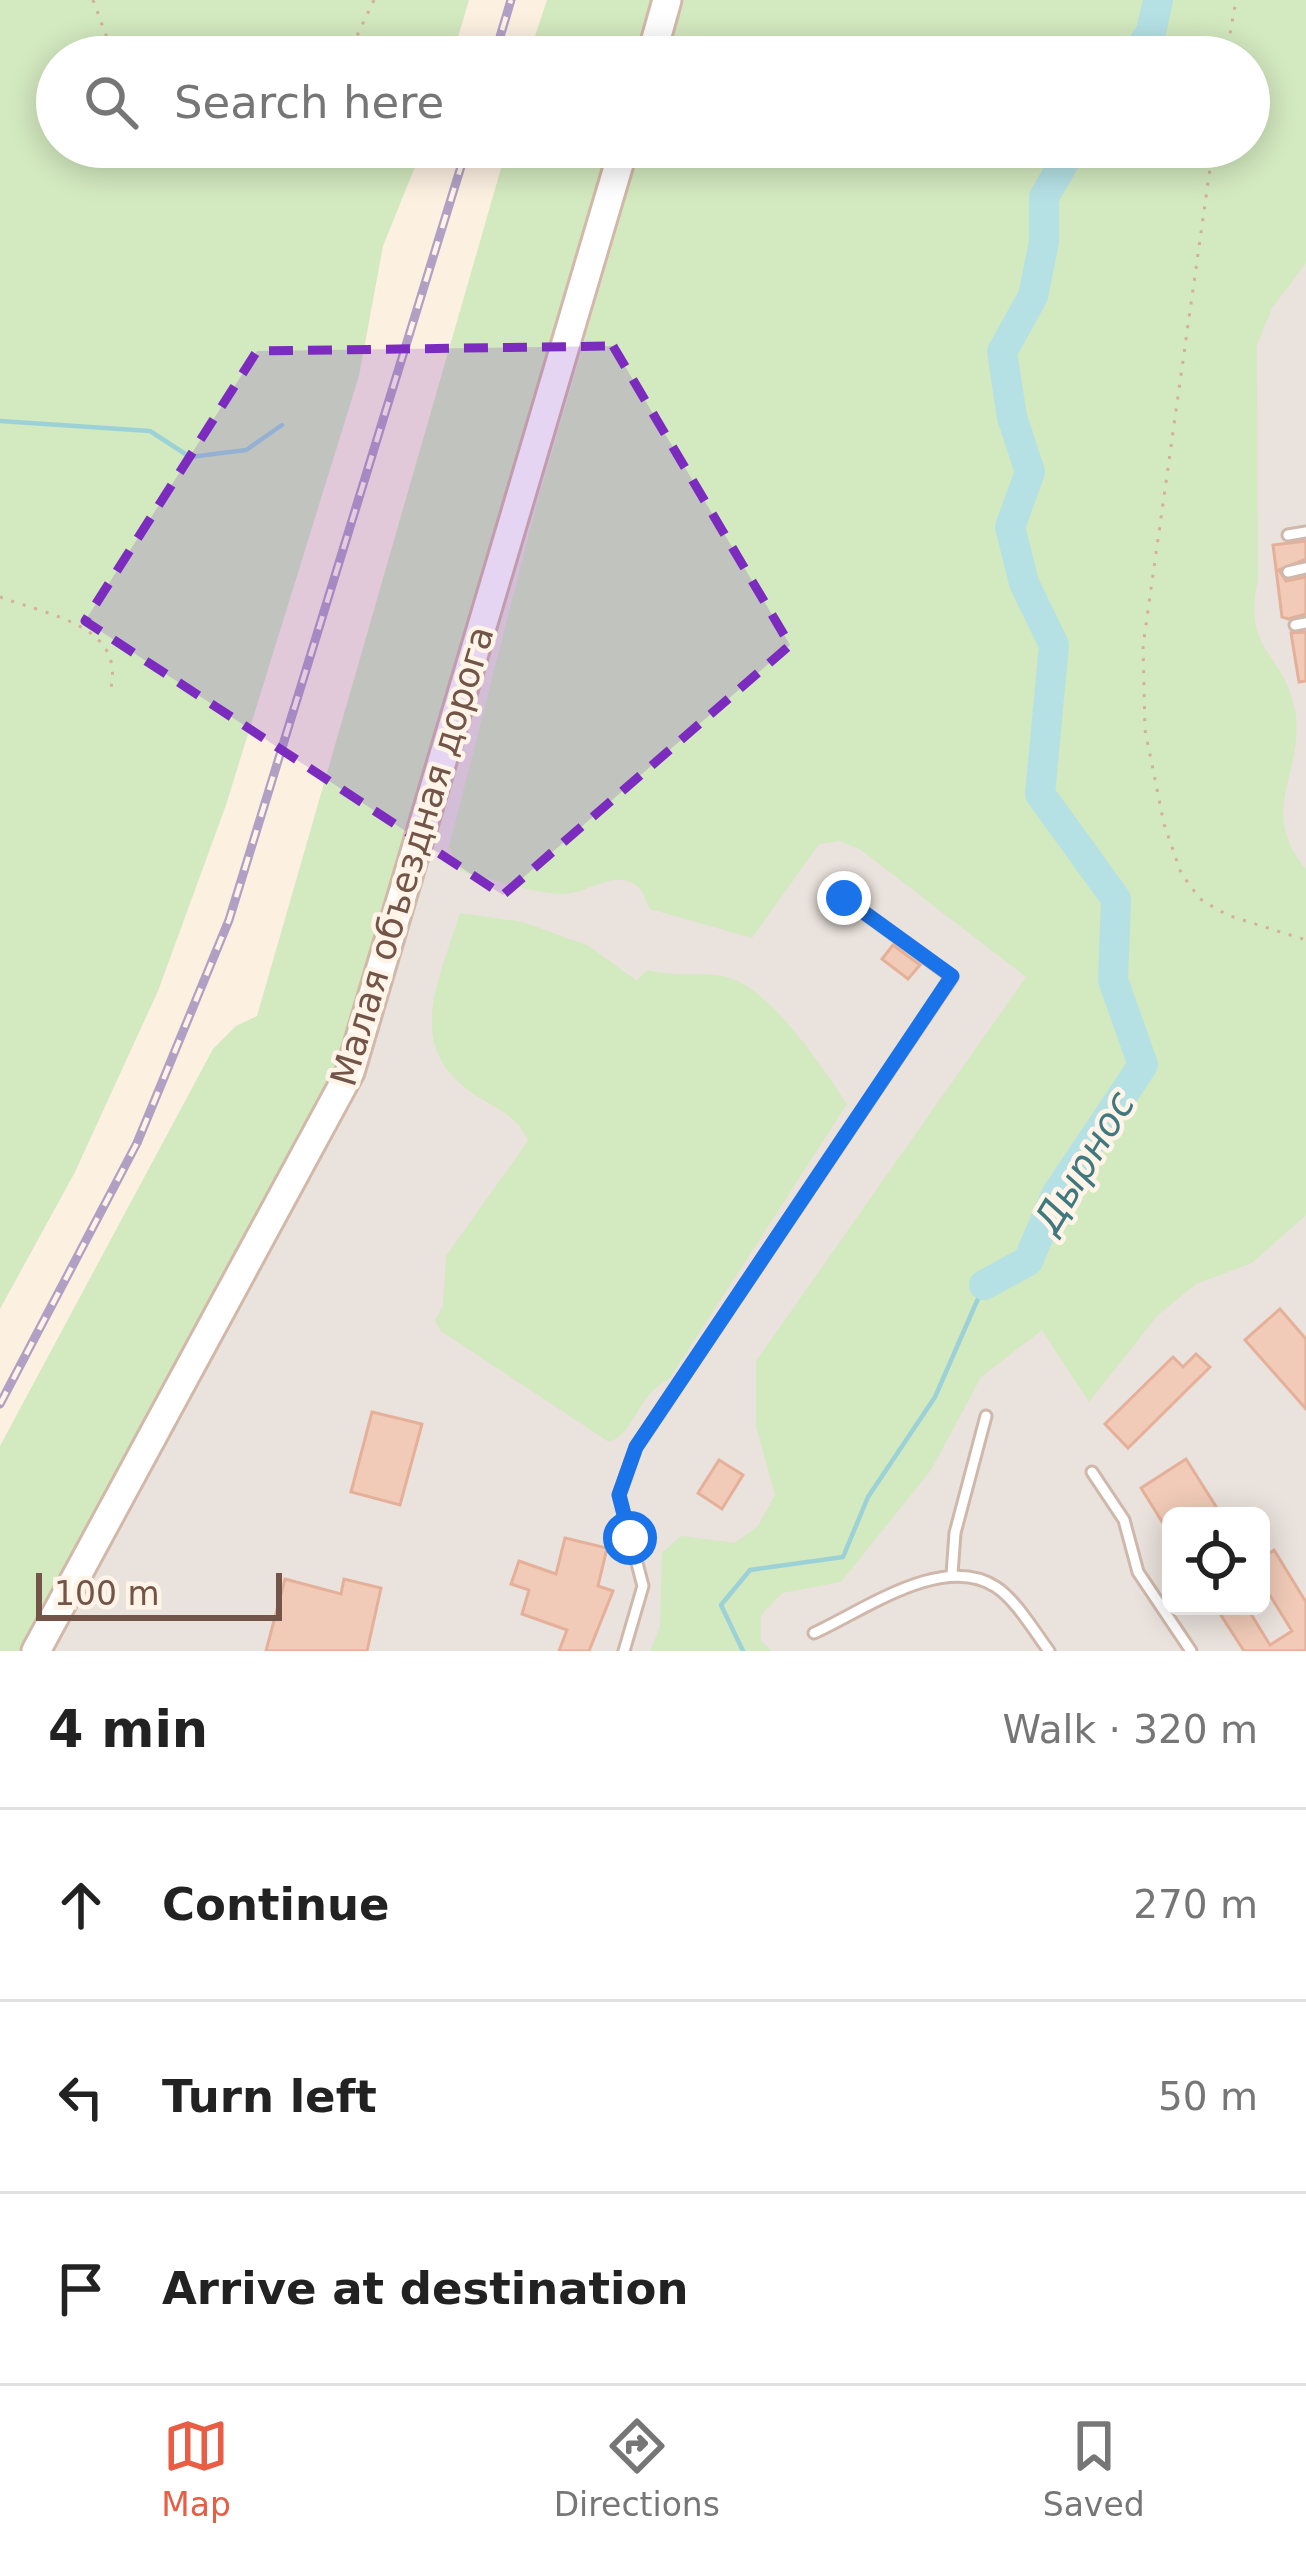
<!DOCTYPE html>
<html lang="en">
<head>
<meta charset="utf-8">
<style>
  :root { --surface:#fff; --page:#f2f2f2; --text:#222; --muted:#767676; --line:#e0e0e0; --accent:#e75e45 }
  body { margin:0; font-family:"DejaVu Sans",sans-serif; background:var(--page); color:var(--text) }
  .controls { position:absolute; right:36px; bottom:36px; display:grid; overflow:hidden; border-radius:18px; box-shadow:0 6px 30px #0003 }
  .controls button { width:108px; height:108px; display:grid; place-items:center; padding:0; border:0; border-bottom:3px solid var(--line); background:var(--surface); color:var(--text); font:60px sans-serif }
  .scale { position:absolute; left:36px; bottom:30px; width:246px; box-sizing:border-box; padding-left:12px; border:6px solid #735448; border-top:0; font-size:33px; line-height:42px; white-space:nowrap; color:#735448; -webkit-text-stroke:9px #fff4e7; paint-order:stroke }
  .stop { position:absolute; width:36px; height:36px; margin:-27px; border:9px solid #1a73e8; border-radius:50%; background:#fff }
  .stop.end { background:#1a73e8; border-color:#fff; box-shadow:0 3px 12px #0008 }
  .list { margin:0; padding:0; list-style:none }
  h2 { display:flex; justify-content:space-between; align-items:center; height:156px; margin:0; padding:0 48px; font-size:51px }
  h2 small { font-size:39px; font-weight:400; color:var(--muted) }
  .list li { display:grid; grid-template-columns:78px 1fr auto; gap:36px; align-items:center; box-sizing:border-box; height:192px; padding:0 48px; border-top:3px solid var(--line) }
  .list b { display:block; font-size:45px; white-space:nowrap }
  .list em { font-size:39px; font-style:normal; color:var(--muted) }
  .icon { flex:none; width:66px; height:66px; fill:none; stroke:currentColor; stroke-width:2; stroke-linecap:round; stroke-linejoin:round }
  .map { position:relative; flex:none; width:1306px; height:1651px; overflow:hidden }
  .search { position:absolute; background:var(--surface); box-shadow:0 6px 30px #0003; left:36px; right:36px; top:36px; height:132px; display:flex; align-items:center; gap:30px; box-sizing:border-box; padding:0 42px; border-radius:66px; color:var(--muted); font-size:45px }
  .sheet { height:732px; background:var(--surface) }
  nav { display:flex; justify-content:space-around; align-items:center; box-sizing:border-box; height:168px; border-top:3px solid var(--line); background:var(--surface); font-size:33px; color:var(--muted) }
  nav a { display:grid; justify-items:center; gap:6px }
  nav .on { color:var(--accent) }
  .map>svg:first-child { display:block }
  .industrial { fill:#eae2dc; fill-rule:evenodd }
  .green { fill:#d3e9bf }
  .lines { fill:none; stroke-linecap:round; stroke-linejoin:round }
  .stream { stroke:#9cd2d7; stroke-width:4.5 }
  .river { stroke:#b5e1e5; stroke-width:30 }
  .building { fill:#f1cbb8; stroke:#e4b099; stroke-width:3 }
  .lane-casing { stroke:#cfb8ab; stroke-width:15 }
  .secondary-casing { stroke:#d2b8a8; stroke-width:33 }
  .path { stroke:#d6ae9c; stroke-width:3; stroke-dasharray:3 9; stroke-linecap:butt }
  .lane { stroke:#fff; stroke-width:9 }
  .secondary { stroke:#fff; stroke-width:27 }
  .rail-casing { stroke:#b1a0c4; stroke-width:9 }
  .rail { stroke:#fff4e7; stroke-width:4.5; stroke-dasharray:14; stroke-linecap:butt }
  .route { stroke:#1a73e8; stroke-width:15 }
  .marked { fill:#7b2cbf; fill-opacity:0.2; stroke:#7b2cbf; stroke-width:9; stroke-dasharray:24 15; stroke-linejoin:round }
  .labels { text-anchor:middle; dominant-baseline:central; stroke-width:9; stroke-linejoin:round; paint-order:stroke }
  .street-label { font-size:36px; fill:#735448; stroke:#fff4e7 }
  .water-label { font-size:39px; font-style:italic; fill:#3f797f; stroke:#fff4e7 }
</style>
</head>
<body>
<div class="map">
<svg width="1306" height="1651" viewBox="0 0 1306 1651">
  <rect width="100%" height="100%" fill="#fcf0e1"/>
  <path class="industrial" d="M680,0h626v1651h-1256l311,-574 276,-930h612v-90h-585zM1171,1516h90v90h-90z"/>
  <path class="green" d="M0,0h469l-17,57h-395v90h366l-40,99 -24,130 -133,429 -68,186 -83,181 -75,137z
    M547,0h111l-16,57h-114z
    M684,0h622v263l-34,45 -15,37 1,235c-16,71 24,70 37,129 11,63 -39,101 11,160v346l-54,48 -56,21 -39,32 -68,86 -47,-72 -61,47 -50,93 -90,112 -59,11 -21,22v26l11,10h-122l10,-24 2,-74 19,-17 54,7 23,-17 17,-31 -19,-69v-65l270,-384 -165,-127 -21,-9 -21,3 -67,94 -102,-29c-6,-13 -8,-24 -23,-28 -20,-6 -42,13 -64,13 -34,-1 -70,-15 -103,-23l-11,-24 87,-340 105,-360h608v-90h-582z
    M501,147h114l-276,920 -317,584h-22v-205l213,-397 23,-23 21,-10 245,-851z
    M460,913l63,9 66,24 48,35 10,-11c25,7 51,2 76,6 45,8 99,91 124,128l-177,274c-36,20 -33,53 -61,64l-168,-111 -6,-10 8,-15 3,-50 82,-115c-9,-23 -28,-31 -48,-43 -79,-48 -42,-113 -20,-185z"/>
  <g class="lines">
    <path class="stream" d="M0,421l150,10 40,26 56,-7 36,-25
      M743,1651l-22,-46 29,-35 93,-13 25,-60 67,-100 49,-112"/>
    <path class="river" d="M1134,57l17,-25 7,-32
      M984,1285l44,-24 29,-68 86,-128 -30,-85 3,-81 -76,-105 14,-149 -30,-62 -14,-56 20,-55 -18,-55 -10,-65 31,-56 11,-54v-45l29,-50"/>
  </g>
  <path class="building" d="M1306,541v18l-27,11 7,11 20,-4v37l-18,5 -6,-2 -9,-72z
    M1306,632v49l-7,1 -8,-49z
    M893,945l27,20 -12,14 -26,-20z
    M1280,1309l26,30v70l-61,-69z
    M1196,1354l14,13 -82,81 -23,-24 68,-67 10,10z
    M372,1412l50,12 -22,81 -49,-13z
    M1186,1459l36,57h-51v20l-30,-48z
    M719,1460l24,15 -21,34 -24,-16z
    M565,1538l42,10 -9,38 15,5 -24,60h-30l8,-21 -45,-16 7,-24 -18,-6 8,-23 37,13z
    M1274,1550l32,52v49h-62l-29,-45h31l24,39 22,-14 -31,-50v-23z
    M285,1579l56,15 3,-15 37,9 -14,63h-101z"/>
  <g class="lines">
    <defs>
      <path id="lane" d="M1288,535l18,-3
        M1288,572l18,-4
        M1295,625l11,-2
        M1092,1472l32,48 14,52 53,79
        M952,1574l3,-41 31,-117
        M814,1633c49,-22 129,-81 182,-46 20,13 38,44 53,64
        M624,1651l19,-65 -24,-91 17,-48 316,-470 -108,-79"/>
      <path id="secondary" d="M651,57l16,-57
        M36,1651l314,-579 274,-925"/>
    </defs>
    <use href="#lane" class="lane-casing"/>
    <use href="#secondary" class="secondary-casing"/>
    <path class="path" d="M93,0l21,57
      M347,57l27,-57
      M1226,57l10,-57
      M1213,147l-70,499 2,84 19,94 17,49 19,26 27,16 79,25
      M0,597c51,19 130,29 109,98"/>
    <use href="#lane" class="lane"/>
    <use href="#secondary" class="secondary"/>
    <defs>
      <path id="rail" d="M494,57l17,-57
        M0,1404l137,-261 92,-223 238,-773"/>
    </defs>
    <use href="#rail" class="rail-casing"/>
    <use href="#rail" class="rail"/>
  </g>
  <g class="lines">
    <path class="route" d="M630,1538l-11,-43 17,-48 316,-471 -108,-78"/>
  </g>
  <path class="marked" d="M613,346l177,299 -287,250 -418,-274 172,-270z"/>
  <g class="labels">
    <g class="street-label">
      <text transform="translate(412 856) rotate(-73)">Малая объездная дорога</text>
    </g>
    <g class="water-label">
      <text transform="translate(1084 1162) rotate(-59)">Дырнос</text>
    </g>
  </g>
</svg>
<div class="controls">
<button><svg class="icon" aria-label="locate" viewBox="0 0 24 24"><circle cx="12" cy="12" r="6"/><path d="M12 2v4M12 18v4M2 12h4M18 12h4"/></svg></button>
</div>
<div class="scale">100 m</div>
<div class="stop" style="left:630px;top:1538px"></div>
<div class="stop end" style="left:844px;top:898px"></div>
<div class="search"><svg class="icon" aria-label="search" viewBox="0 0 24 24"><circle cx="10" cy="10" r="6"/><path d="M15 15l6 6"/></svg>Search here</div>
</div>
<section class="sheet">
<h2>4 min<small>Walk · 320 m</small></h2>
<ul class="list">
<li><svg class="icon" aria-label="ahead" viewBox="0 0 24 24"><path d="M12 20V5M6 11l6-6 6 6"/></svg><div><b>Continue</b></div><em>270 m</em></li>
<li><svg class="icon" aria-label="left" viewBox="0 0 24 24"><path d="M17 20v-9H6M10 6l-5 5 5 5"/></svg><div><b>Turn left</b></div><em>50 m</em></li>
<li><svg class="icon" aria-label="arrive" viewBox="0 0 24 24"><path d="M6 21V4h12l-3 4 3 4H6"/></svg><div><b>Arrive at destination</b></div></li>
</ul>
</section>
<nav>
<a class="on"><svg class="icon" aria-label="map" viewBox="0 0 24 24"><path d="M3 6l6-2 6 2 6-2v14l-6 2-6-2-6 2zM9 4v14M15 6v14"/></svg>Map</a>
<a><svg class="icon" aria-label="directions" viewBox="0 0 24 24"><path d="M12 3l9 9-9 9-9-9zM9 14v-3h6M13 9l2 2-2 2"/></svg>Directions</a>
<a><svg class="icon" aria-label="saved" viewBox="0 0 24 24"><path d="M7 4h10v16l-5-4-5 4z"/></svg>Saved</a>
</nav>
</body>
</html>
